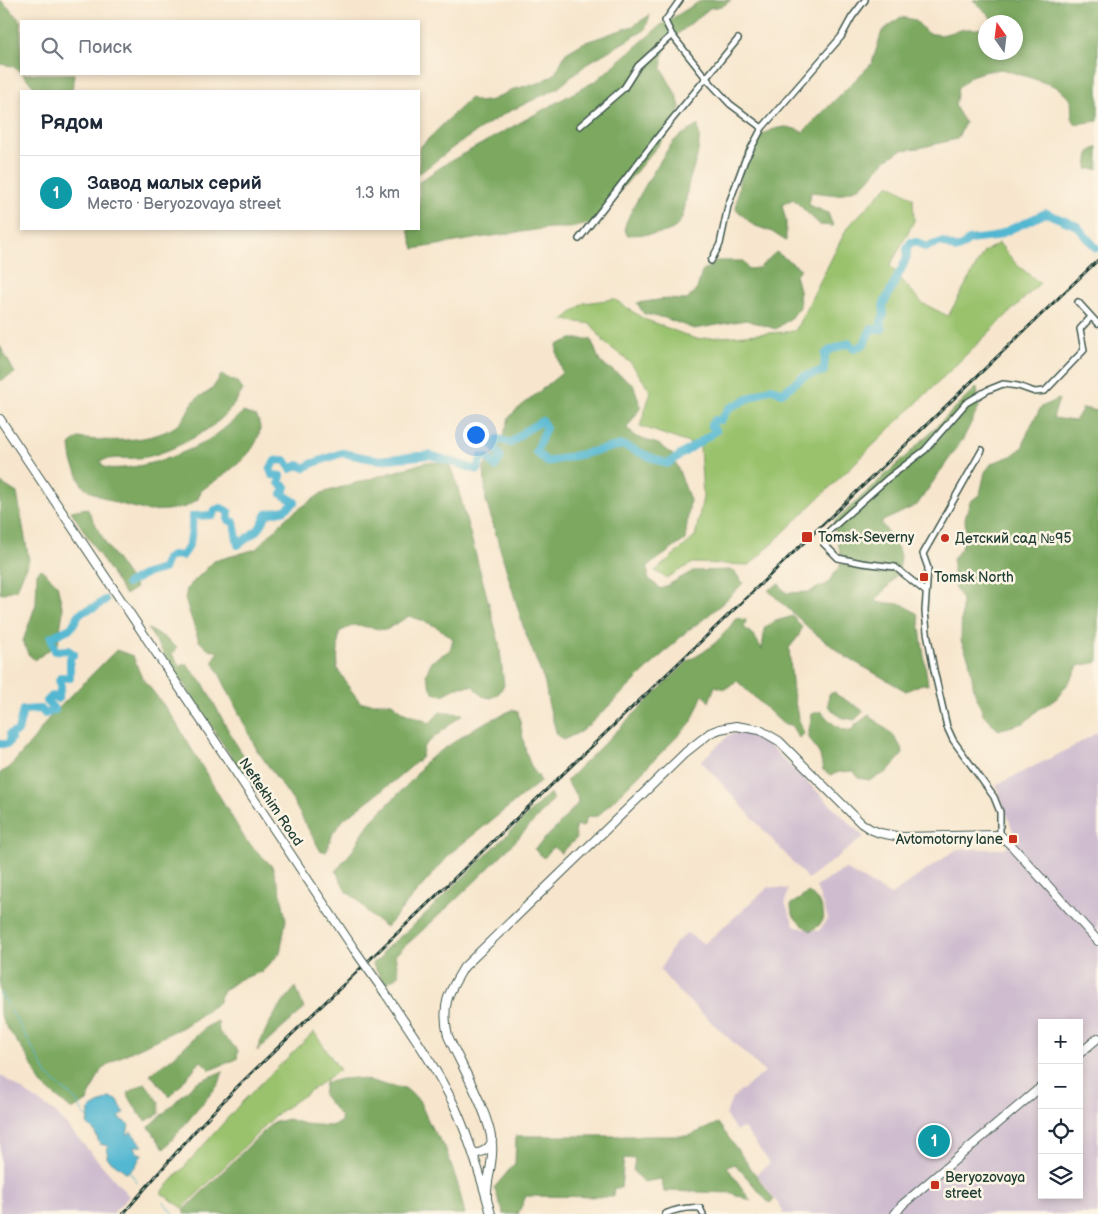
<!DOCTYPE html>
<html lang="ru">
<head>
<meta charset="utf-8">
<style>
  :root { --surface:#fff; --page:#f6f6f7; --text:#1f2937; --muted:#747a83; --line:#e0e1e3; --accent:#c8321e }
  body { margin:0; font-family:"Balsamiq Sans",sans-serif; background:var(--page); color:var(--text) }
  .controls { position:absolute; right:15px; bottom:15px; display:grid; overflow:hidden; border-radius:0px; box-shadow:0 2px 8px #0003 }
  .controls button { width:45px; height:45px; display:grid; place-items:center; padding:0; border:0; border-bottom:1px solid var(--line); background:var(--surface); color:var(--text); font:25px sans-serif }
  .compass { position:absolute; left:978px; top:15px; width:45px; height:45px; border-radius:50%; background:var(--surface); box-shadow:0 2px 8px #0003; rotate:346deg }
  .you { position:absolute; left:475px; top:434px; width:18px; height:18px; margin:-12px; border:4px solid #fff; border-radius:50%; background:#1a73e8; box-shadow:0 0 0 8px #1a73e833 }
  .badge { display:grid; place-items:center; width:32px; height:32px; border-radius:50%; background:var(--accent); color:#fff; font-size:16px; font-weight:700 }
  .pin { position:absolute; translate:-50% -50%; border:2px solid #fff; box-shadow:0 1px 5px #0006 }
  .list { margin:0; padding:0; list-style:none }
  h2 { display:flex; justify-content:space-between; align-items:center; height:65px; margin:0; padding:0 20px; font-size:21px }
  h2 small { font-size:16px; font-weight:400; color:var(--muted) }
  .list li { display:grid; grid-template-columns:32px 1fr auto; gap:15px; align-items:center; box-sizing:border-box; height:75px; padding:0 20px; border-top:1px solid var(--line) }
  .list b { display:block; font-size:19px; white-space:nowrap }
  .list p { margin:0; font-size:16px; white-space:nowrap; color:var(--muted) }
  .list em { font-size:16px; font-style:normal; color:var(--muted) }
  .icon { flex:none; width:28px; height:28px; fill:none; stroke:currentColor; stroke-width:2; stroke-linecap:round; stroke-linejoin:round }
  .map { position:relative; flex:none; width:1098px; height:1214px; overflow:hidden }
  .search { position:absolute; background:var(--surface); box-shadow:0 2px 8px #0003; left:20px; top:20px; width:400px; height:55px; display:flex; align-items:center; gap:12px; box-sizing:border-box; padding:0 18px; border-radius:0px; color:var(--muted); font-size:19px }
  .panel { position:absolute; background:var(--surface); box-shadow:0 2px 8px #0003; left:20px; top:90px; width:400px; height:140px; border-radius:0px }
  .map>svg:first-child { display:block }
  .industrial { fill:#cfbdcf; fill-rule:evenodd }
  .green { fill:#9ac26d; stroke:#5c8050 }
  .forest { fill:#7ba860; stroke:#4d724a }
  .water { fill:#53b7d1; stroke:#397a82 }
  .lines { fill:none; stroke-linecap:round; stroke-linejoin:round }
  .stream { stroke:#53b7d1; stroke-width:1 }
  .river { stroke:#53b7d1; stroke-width:8 }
  .street-casing { stroke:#3f564b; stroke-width:8 }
  .secondary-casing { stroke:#3f564b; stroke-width:10 }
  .street { stroke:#fff; stroke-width:5 }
  .secondary { stroke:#fff; stroke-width:8 }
  .rail-casing { stroke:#1f3d34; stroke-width:3 }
  .rail { stroke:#fcf5e5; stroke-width:1; stroke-dasharray:4; stroke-linecap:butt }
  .secondary-bridge-casing { stroke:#3f564b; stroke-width:10; stroke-linecap:butt }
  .secondary-bridge { stroke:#fff; stroke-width:8 }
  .poi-dot { fill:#c8321e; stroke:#fcf5e5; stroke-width:2 }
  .labels { text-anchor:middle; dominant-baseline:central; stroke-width:5; stroke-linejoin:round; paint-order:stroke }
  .poi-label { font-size:14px; fill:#1f3d34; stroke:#fcf5e5; text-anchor:start }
  .street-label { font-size:14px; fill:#1f3d34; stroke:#fcf5e5 }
</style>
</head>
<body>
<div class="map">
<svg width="1098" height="1214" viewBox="0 0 1098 1214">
  <rect width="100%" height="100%" fill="#fcf5e5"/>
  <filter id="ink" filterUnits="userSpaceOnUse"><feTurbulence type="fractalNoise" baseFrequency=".02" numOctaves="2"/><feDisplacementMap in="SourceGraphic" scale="10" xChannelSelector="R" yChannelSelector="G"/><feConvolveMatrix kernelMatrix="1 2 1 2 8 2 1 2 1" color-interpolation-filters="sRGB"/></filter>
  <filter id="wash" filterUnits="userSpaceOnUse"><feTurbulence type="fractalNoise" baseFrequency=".0096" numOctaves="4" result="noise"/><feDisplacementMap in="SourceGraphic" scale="20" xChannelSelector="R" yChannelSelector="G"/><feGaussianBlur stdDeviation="1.12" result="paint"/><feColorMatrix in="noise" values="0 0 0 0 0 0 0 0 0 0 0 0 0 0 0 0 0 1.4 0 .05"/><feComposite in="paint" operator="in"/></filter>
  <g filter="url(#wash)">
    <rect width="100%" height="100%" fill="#f7e6cd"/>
    <path class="industrial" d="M742,732l11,2 12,7 99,96 -56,42 -107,-118 29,-27z
      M1098,732v482h-316l1,-3 -6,-9 -21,-28 14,-11 -26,-35 -8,3 -10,-16 6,-17 33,-26 -87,-81 -18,-21 14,-26 13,-11 17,11 65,-57 19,2 -3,14 10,24 24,4 9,-13 -12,-31 29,-18 46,26 66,-46h48l11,-10 -20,-54 73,-36zM1042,1023h37v172h-37z
      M0,1075l56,38 73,83 -17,18h-112z"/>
    <path class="green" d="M889,184l24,14 1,23 -24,45 32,37 26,13 36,-64 15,-9 18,22 23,18 -290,282 -57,-2 -27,15 -11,-7 40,-34 8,-40 -3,-50 -60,-21 11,-34 -20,-29 -26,-20 -14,-19 -28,-4 21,-17 30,-4 30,20 52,20 99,-8 52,-103z
      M314,1032l26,38 -62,43 -95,95 -22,-15 81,-91z"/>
    <path class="forest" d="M0,0l14,13 7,9v50l-9,-6 -12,-2z
      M702,0h29l-8,6 -13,2 -42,34 -6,16v11l15,27 3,11 -5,18 -82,98 -22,5h-21l-65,9 -71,12 -6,-20h11v-47l28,-19 150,-83 64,-55z
      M973,0h125v121l-23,3 -3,-7 -1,-17 -14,-13 -29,-10 -27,-8 -18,3 -12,4 -13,12 -3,18 10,17 -8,16 -38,9 -18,2 -15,10 -25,27 -23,8 -27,-3 -2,13 19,8 5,13 -13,-1 -27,-26 -11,6 4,16v20l-14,-9 -19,-7 -17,-16c4,-34 6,-78 49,-82 5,0 13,3 18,5l69,-69 10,-32 19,-14 14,3 12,13 14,2 24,-6h12l8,-2 1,25h30v-30h-24l-2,-6z
      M650,15l-5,15 -57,33 -30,25 -52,25 -18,11 -33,22 -36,28v-26l51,-50 9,4 13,-2 22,-11 25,-6 16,-9 11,-21 17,-10 50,-17z
      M23,74h51l-2,17h-35z
      M698,125c0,5 2,11 1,16 0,15 -6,27 -10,41 -4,13 -2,39 -16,47 -13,7 -32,5 -46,6 -1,-3 -2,-5 -2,-8 0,-9 42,-80 50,-87 6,-6 16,-10 23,-15z
      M1098,147v22h-11l2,-17z
      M776,252l25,17 -6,6 4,15 1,17 -9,11 -15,11 -30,-9 -52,9 -29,-11 -21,-4 -7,-11 28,-4 22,1 10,-11 5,-17 14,-11h27l5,8 11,-1z
      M571,339h20l9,23 33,22 8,23 -14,21 9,9 22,7 15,11 17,45 -5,40 -37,26v12l13,11 32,-18 40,-1 10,13c-17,18 -35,34 -56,48l-97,93 -10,8 -17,8 -6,-5 -9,-33 -3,-19 -21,-54 -38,-128 -2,-33 5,-10 10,-9 10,-31 5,-6 48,-39 -5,-20v-8z
      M0,346l15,27 -15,8z
      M221,375l16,7 6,8c-5,7 -9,16 -15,22 -17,19 -57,40 -82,45 -15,3 -31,-1 -46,4l5,7c30,3 72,-11 98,-25 15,-8 28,-20 40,-31l14,5c1,3 3,8 3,11 -2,29 -39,47 -59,63l-3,8 -12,8 -19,3 -19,1 -32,-8 -25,-11 -9,-7 -10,-24 -2,-16 8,-7c29,4 76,5 101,-14 7,-6 9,-16 15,-23 4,-5 10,-6 16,-10 4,-4 8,-11 11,-16z
      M977,387l2,20 -16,32 -46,66 -36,17c5,9 15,20 18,30 7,18 -14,38 -25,50l28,2 16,10 10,71 -6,-1 -16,7 -60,-34 -34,-26 -44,-41 11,-6 7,9 23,-1 18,-8 13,-18 2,-9 -6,-19 -2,-16 72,-66z
      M1059,399l-6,19 22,3 8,-13 15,3v251l-20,4 -6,12 -15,20 -19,12 -14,13 -26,7 -15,-16 -9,-24 -5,-31 -8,-18 1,-41 -9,-16v-25l9,-12 4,-15 -1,-14 5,-16 10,-8 5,-22 7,-9 19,-7 11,-8 7,-19 12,-22z
      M427,462l21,1 7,14 44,165 5,43 -5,8 -8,5 -9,-2 -9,-10 -15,1 -15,8 -10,-2 -7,-18 5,-13 19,-12 3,-11c-13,-12 -27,-18 -44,-23l-23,14 -32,-5 -15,7 -2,36 14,22 10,13h31l10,9 28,11 10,-11 23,2 -39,32 -3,12 -23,20 -54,41 -11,14 -7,19 -6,-2 -27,-49 -36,-51 -44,-89 5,-9 -12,-4 -7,-7 -14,-42 2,-11 27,-27 42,-12 30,-31 36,-25z
      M1,483l16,10 12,67 -12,29 -17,5v-110z
      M87,508l19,36 30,44 -11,7 -54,-84z
      M41,569l16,15 6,27 -5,32 -23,17 -7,-6 -5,-13 13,-37 1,-31z
      M793,616l9,12 -4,9 -9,11 4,44 5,25 6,17 -5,4 -8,-13 -8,-1 -46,-43 -12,8 -10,-3 -6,16 -6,-8 -12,29 -93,93 -11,1 -4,10 -8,-2 1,14 -15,14 -8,-6 -9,11 -10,-9 22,-21 22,-25 -1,-7 -11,-15 123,-121c20,-9 35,-24 47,-42l10,2 -2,7 10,9 8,13 3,-22 11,-6z
      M148,629l14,7 15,12 -5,6 8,12 6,-2 17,19 30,56 32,50 -6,6 -29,-40z
      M116,650l17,6 8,20 31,40 73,123 27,27 9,28 5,26 -6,33 -17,18 -25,9 -16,12 -3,10 -36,25 -65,31 -17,12 -14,31 -15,9 -31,-26 -12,-25 -24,-34 -5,-11v-241l9,-5 25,-29 14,-20z
      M835,692l2,3 27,16 -9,9 -15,-3 -12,-11 1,-12z
      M512,710l6,2c4,18 6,40 14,56 3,5 8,7 8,14l-87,69 -67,76 -15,-11 -12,-15 -13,-10 -10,-20 17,-21 8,-15 11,-15 41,-41 13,-18 50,-34z
      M821,711c10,12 16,18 31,20l2,-5 15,-11c13,11 30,21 34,39l-16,18 -17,8 -12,-2 -4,-7 -14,1 -9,3 -8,-5 -3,-15 -12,-19 4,-22z
      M550,793l3,7c-49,56 -103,106 -158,155l4,20 -14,9 -13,-21 9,-4 2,-8 33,-28z
      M808,892c9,6 21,20 13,31 -2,3 -7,6 -10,8 -10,-6 -21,-14 -20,-27l10,-6z
      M296,987l8,22 -47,42c9,-26 21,-44 39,-64z
      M218,1021l1,11 19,18 -1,9 -27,11 -9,-9 -31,36 -20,-23 21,-15 35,-32z
      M223,1071l-4,13 -55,65 -15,-22 46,-44z
      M356,1078l16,3 17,5 16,2 14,12 12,27 14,20 13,38 7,29h-281v-4l88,-87 16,-4 16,5 26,2 11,-4v-5l-18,-22 2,-12 16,-4z
      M145,1083l14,19v12l-13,7 -7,-7 -12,-21z
      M718,1123l56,77 -5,3 -34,-39 -8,3 24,34 -19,-8 -68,-2 -3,-12 -18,3 -10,-11 2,-12 -11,-1 -3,30h-7l-1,9 -87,-1 -8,18h-14l-10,-26 21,-25 1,-27h173z"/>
    <path class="water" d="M109,1098l9,2 6,13 -5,5 10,7 -2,10 4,-3 12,14h-10l5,7 4,1 -7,13 -8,6 -20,-15 1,-12 -8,-2 -6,-13 -7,-7 3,-15z"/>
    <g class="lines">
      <path class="stream" d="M0,992l28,48 19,35 29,25 8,15 3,1
        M129,1171l8,11
        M164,1202l9,12"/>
      <path class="river" d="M127,584l18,-10 18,-5 4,-10 6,-4 9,1c11,-11 9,-25 11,-40l20,-1 2,-5 6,-2 8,4 -1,8 6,2 4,23 21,-16 8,-15 18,-4 10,-8 -13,-8 4,-7 -7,-4 2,-7 -9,-1 -2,-6 5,-8 10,-1 6,9 7,-4 7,3 6,-4 31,-11 36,7 52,-5 48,15 3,-13c8,0 10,4 14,10l6,-10 -7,-10 4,-8 13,4 14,-12 17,-10 4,7 -10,24 11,10 75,-17 45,19 49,-33 -5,-6 4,-5h6l8,-12 42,-20 11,5 22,-17 20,-5 1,-17 5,-4 19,-7 5,6 10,-5 7,-15h11l-1,-8 3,-6 -1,-10 20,-39 4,-10v-8l4,-6h6l8,5 17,-5 14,7 6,-3 7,-6 25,-3 52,-24 31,13 19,22
        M0,744h8l3,-5 -1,-5 8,-3 5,-21 18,-1 4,5 10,-4 -8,-9 5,-5 6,3 3,-13 -2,-6 2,-3 9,1v-20l4,-4 -6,-4 -13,1 -4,-14 20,-9 9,-15 17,-7 8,-6"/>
    </g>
  </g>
  <g filter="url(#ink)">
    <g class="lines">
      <defs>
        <path id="street" d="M680,0l-15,21 7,14 34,43 24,26 32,24
          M580,126l44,-38 14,-22 34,-31
          M579,239l82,-106 77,-94
          M711,261l9,-17 8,-38 17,-46 17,-32 79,-91 11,-20 13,-17
          M1078,302l20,22
          M982,450l-59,104 5,14 -3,43 2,21 7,38 13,57 6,13 41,57 6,15v23
          M926,592l-31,-25 -33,-4 -24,-5 -14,-14 5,-13 58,-52 38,-29 41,-47 22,-13 15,-6 15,2 17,6 10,-1 39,-41 -4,-21 11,-12
          M665,1214c11,-5 24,-7 35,-6l3,6"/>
        <path id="secondary" d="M0,419l354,530
          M385,993c24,36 50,72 69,112 16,34 27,72 37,109
          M1079,1054l19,-16
          M473,1154c9,-1 16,-4 19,-13
          M487,1198c-1,-19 7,-36 5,-54 -2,-30 -31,-79 -44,-108 -7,-31 0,-43 16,-69l222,-215 24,-19 10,-4 16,-3 24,4 19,11 82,82 9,6 10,4 21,4 99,-2 12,11 86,95
          M895,1214l7,-9 140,-119"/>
      </defs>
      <use href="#street" class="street-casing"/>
      <use href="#secondary" class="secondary-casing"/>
      <use href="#street" class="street"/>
      <use href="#secondary" class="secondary"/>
      <defs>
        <path id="rail" d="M123,1214l72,-83 43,-45 860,-826"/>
      </defs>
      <use href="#rail" class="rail-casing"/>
      <use href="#rail" class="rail"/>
      <defs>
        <path id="secondary-bridge" d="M354,949l31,44"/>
      </defs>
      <use href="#secondary-bridge" class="secondary-bridge-casing"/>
      <use href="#secondary-bridge" class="secondary-bridge"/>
    </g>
  </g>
  <g class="poi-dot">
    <rect x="801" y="531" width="12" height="12" rx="2.5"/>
    <circle cx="945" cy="538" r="5"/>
    <rect x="919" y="572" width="10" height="10" rx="2.5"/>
    <rect x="1008" y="834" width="10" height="10" rx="2.5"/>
    <rect x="930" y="1180" width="10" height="10" rx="2.5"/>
  </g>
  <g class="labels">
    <g class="poi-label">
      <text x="818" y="537">Tomsk-Severny</text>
      <text x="955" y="538">Детский сад №95</text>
      <text x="934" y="577">Tomsk North</text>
      <text x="1003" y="839" text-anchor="end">Avtomotorny lane</text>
      <text x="945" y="1177">Beryozovaya<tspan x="945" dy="16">street</tspan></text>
    </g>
    <g class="street-label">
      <text transform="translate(271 802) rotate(56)">Neftekhim Road</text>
    </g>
  </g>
</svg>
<div class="controls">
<button>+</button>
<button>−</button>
<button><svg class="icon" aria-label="locate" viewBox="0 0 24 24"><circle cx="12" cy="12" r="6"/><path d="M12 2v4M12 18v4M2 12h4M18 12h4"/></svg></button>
<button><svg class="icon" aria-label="layers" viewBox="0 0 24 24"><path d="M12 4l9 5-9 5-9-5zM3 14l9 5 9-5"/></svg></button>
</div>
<svg class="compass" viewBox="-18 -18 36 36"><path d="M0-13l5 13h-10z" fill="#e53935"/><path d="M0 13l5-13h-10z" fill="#747a83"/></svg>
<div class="you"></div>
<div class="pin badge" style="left:934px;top:1141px;background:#0f9aa8">1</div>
<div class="search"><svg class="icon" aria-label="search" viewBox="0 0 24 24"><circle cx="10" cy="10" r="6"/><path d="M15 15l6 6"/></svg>Поиск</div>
<section class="panel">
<h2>Рядом<small></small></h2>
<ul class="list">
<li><span class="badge" style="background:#0f9aa8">1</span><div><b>Завод малых серий</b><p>Место · Beryozovaya street</p></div><em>1.3 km</em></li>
</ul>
</section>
</div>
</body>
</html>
